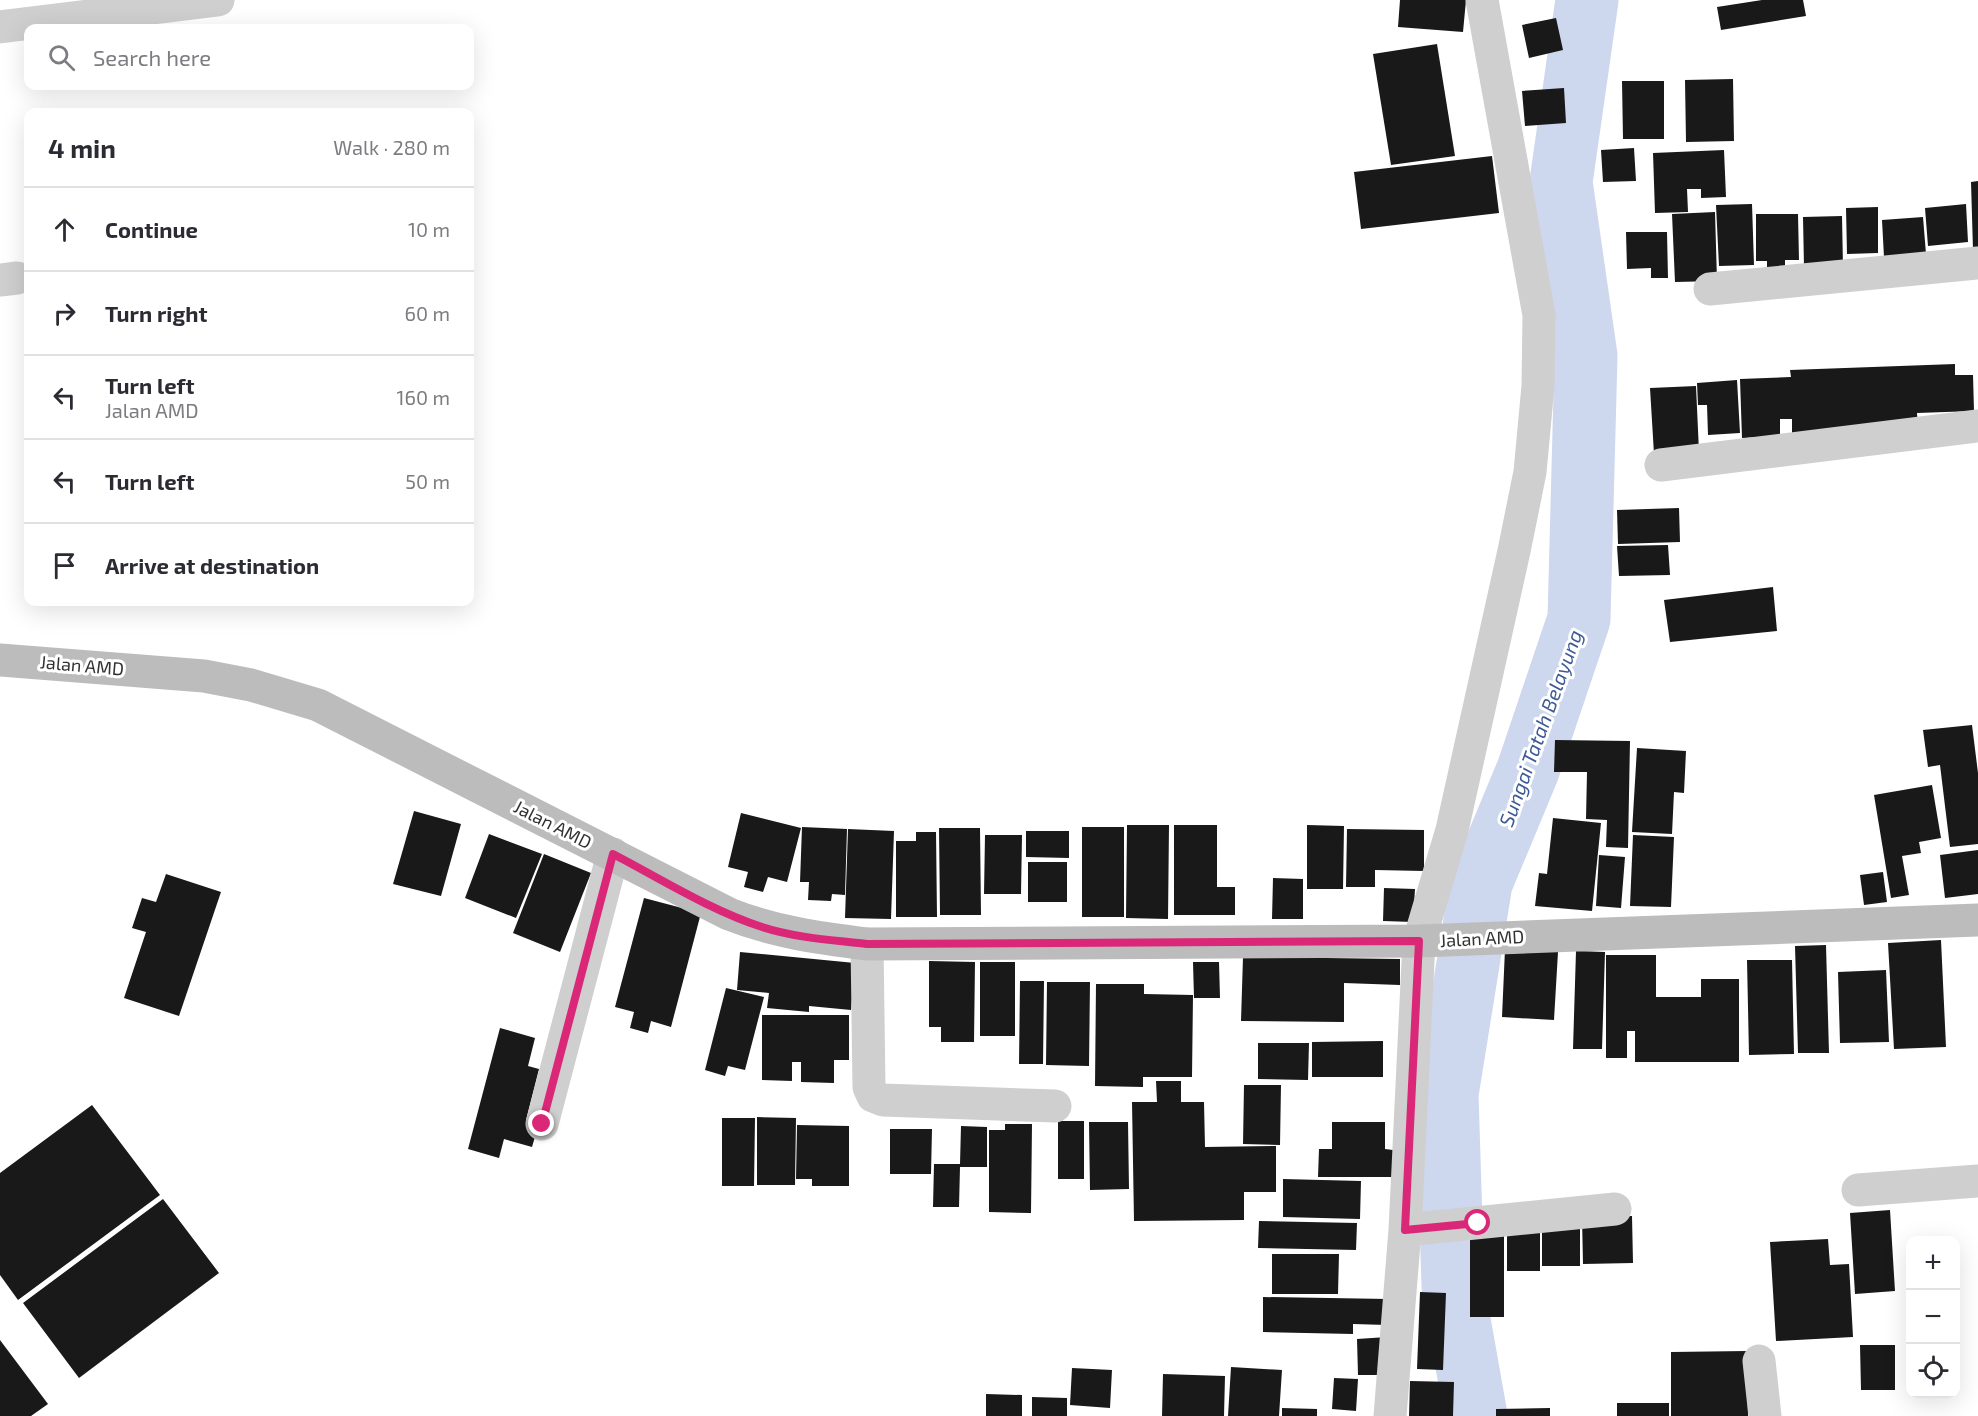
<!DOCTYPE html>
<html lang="en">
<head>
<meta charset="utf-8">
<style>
  :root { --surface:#fff; --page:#f7f7f7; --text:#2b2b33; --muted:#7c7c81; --line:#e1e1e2 }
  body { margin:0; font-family:"Exo 2",sans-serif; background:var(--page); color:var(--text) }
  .controls { position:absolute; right:18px; bottom:18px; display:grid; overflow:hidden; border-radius:12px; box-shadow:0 6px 24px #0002 }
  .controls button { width:54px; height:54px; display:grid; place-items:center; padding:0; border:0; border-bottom:2px solid var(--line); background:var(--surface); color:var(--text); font:30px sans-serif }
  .stop { position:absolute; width:18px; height:18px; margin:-14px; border:4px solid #db2777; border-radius:50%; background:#fff }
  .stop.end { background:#db2777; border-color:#fff; box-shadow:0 2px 6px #0008 }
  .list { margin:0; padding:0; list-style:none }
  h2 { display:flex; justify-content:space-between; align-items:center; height:78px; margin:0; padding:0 24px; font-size:26px }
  h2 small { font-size:20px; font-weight:400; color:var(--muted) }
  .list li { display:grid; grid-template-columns:39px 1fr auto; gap:18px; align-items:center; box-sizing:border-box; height:84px; padding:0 24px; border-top:2px solid var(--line) }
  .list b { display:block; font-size:22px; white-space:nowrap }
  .list p { margin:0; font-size:20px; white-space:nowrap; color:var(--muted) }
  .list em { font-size:20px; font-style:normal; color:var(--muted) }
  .icon { flex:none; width:33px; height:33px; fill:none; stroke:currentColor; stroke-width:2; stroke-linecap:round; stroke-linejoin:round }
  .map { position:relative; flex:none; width:1978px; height:1416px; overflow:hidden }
  .search { position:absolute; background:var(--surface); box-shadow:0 6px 24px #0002; left:24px; top:24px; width:450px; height:66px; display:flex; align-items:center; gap:15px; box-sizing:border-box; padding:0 21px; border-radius:12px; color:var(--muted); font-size:22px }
  .panel { position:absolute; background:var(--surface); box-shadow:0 6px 24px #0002; left:24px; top:108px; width:450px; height:498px; border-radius:12px }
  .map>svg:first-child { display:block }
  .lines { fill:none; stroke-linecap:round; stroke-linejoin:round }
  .river { stroke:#cdd7ee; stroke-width:63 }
  .building { fill:#191919 }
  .street { stroke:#cfcfcf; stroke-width:33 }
  .secondary { stroke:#bcbcbc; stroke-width:33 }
  .route { stroke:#db2777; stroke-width:8 }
  .labels { text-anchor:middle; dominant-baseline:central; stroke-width:6; stroke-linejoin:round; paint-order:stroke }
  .street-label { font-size:18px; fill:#323232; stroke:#fff }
  .water-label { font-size:20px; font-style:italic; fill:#3d5996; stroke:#fff }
</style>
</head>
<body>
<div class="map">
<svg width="1978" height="1416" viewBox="0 0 1978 1416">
  <rect width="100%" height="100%" fill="#fff"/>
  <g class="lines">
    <path class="river" d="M1476,1416l-23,-130 -6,-192 34,-211 47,-113 51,-151 7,-263 -25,-174 26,-182"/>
  </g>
  <path class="building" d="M1400,0h66l-3,32 -65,-5z
    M1762,0h41l3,16 -85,14 -4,-23z
    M1556,18l7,32 -34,8 -7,-33z
    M1437,44l18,112 -64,9 -18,-111z
    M1733,79l1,62 -48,1 -1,-62z
    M1622,81h42v58h-41z
    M1564,88l2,35 -41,3 -3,-35z
    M1634,148l2,33 -33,1 -2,-32z
    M1724,150l2,47 -25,1v-9h-14l1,23 -33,1 -2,-60z
    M1492,156l7,57 -138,16 -7,-57z
    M1978,181v69h-5l-2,-68z
    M1752,204l2,61 -35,1 -3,-61z
    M1966,204l2,38 -40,4 -3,-38z
    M1878,207v46l-31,1 -1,-46z
    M1715,212l2,69 -42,1 -3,-68z
    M1756,214h42l1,46h-14v12l-18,1v-12h-11z
    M1842,216l1,51h-39l-1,-50z
    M1923,217l3,37 -42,3 -2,-37z
    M1626,232h41l1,46h-17v-10l-24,1z
    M1955,364v11h18l1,36 -57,2 1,17 -126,4v-15h-12v17l-38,2 -2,-59 51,-2 -1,-7z
    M1737,380l3,53 -32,2 -1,-30h-9l-1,-22z
    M1696,386l3,66 -45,2 -4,-66z
    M1679,508l1,34 -62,2 -1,-34z
    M1668,545l2,30 -51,1 -2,-30z
    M1773,587l4,44 -107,11 -6,-42z
    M1972,725l6,48v71l-28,3 -10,-82 -12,2 -5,-37z
    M1555,740l75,1 -2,107 -22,-1 1,-27 -21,-1 1,-47h-33z
    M1637,748l49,3 -2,42 -10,-1 -2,42 -40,-2z
    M1932,785l9,53 -22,4 2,11 -19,3 7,39 -18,3 -17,-103z
    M414,811l47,13 -20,72 -48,-12z
    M741,813l60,15 -14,54 -19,-5 -5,15 -19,-5 4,-15 -20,-5z
    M1553,818l48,5 -9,88 -57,-5 4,-33 8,1z
    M1127,825h42l-1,94 -42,-1z
    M1174,825h43v62h18v28h-61z
    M1307,825l37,1 -1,63h-36z
    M802,827l45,2 -2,66 -13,-1 -1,7 -23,-1 1,-18h-9z
    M1082,827h42v90h-42z
    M939,828h41l1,87h-41z
    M848,829l46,2 -3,88 -46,-1z
    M1347,829l77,1v41l-49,-1v17h-29z
    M1026,831h43v27l-43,-1z
    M916,832h20l1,85h-41v-76h20z
    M489,834l53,20 -26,64 -51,-20z
    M985,835h37l-1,59h-37z
    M1633,835l41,2 -3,70 -41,-1z
    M1978,850v44l-33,4 -5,-43z
    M544,854l47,19 -31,79 -47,-19z
    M1599,855l26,2 -4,51 -25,-2z
    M1028,862h39v40h-39z
    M1883,872l4,30 -23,3 -4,-30z
    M166,874l55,18 -42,124 -55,-18 22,-66 -14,-4 10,-30 14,4z
    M1273,878l30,1v40h-31z
    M1384,888l31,1 -2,33 -30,-1z
    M644,898l57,15 -30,114 -20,-6 -3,12 -18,-5 4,-16 -19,-5z
    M1941,940l5,107 -52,2 -6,-106z
    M1826,945l3,108h-31l-3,-107z
    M1505,949l53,3 -4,68 -52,-3z
    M1576,951l29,1 -3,97h-29z
    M740,952l115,11 -4,47 -42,-4v6l-42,-4 2,-15 -32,-3z
    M1606,955h50v42h45v-18h38v83h-104v-31h-8v27h-21z
    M1243,957l157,2v26l-56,-2v39l-103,-1z
    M1747,960h45l2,94 -45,1z
    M929,961l46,1 -1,80h-33v-15h-12z
    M980,962h35v74h-35z
    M1193,962h26l1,36h-26z
    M1886,970l3,72 -49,1 -2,-71z
    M1020,981h24l-1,83h-24z
    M1047,982h43l-1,84 -43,-1z
    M1096,984h48v10l49,1 -1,82h-49v10l-48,-1z
    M726,988l38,9 -19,73 -17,-4 -3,10 -20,-6z
    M762,1015h87v45h-15v23l-33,-1v-20h-9v19l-30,-1z
    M500,1028l35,10 -7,28 11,3 -13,51 13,3 -7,24 -28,-8 -5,19 -31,-9z
    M1383,1041v36h-71v-35z
    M1258,1043h51l-1,37 -50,-1z
    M1156,1081h25v21h23l1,45 71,-1v46h-32v28l-110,1 -2,-119h25z
    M1244,1085h37l-1,60 -37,-1z
    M92,1105l68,90 -142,105 -18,-25v-102z
    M757,1117l39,1 -1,67h-38z
    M722,1118h33l-1,68h-32z
    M1058,1121h26v58h-26z
    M1089,1122h39l1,67 -39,1z
    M1332,1122h53v27l8,1v27h-75l1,-28h13z
    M1005,1124h27l-1,89 -42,-1v-82h16z
    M797,1125l52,1v60h-37v-7h-16z
    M961,1126l26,1v40h-27l-1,40h-26l1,-43h26z
    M890,1129h42l-1,45h-41z
    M1283,1179l78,2 -1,38 -77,-2z
    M163,1199l56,74 -140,105 -56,-75z
    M1890,1210l5,81 -40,3 -5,-81z
    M1632,1216l1,47 -50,1 -1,-47z
    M1542,1219h38v47h-38z
    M1259,1221l98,2 -1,27 -98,-2z
    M1507,1222h33v49h-33z
    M1470,1231h34v86h-34z
    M1828,1239l2,26 19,-1 4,73 -77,4 -6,-99z
    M1272,1254h67l-1,40h-66z
    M1420,1292l26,1 -3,77 -26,-1z
    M1263,1297l125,2 -1,26 -34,-1v10l-90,-2z
    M1387,1337l1,38h-30l-1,-36z
    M0,1340l48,64 -17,12h-31z
    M1860,1345h35v45h-34z
    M1747,1351l1,65h-77v-64z
    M1231,1367l51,3 -3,46h-51z
    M1072,1368l40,2 -2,38 -40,-3z
    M1163,1374l62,2 -1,40h-62z
    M1334,1378l24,1 -2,32 -24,-2z
    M1410,1381l44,1 -1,34h-44z
    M986,1394l36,1v21h-36z
    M1032,1397l35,1v18h-35z
    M1617,1403h52v13h-52z
    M1282,1408l35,1v7h-35z
    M1550,1408v8h-54v-7z"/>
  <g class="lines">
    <path class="street" d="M0,27l218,-27
      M0,280l17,-2
      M1710,289l268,-26
      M1661,465l317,-39
      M867,944l2,143 4,9 10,4 172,6
      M542,1124l71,-270
      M1858,1190l120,-9
      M1405,1230l210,-21
      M1759,1361l6,55
      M1390,1416l15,-186 14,-289 33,-111 62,-279 16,-79 8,-86 1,-71 -57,-315"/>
    <path class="secondary" d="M0,660l204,16 47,9 67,20 411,209c45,18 90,24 138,30l552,-3 559,-21"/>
  </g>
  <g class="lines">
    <path class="route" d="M542,1124l71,-270c48,25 97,56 149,73 34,11 71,13 105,17l552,-3 -14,289 73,-7"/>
  </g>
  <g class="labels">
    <g class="street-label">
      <text transform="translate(82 665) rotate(5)">Jalan AMD</text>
      <text transform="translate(553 824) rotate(27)">Jalan AMD</text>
      <text transform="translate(1482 938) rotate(-3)">Jalan AMD</text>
    </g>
    <g class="water-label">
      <text transform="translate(1540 728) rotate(-70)">Sungai Tatah Belayung</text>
    </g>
  </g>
</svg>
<div class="controls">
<button>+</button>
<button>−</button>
<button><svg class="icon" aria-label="locate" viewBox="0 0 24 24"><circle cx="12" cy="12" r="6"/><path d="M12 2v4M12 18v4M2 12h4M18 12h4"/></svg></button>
</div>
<div class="stop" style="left:1478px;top:1223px"></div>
<div class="stop end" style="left:542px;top:1124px"></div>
<div class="search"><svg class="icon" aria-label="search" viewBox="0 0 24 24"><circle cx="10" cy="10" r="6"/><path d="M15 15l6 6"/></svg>Search here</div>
<section class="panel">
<h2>4 min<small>Walk · 280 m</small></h2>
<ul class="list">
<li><svg class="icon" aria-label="ahead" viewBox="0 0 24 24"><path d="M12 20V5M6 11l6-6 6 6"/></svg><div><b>Continue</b></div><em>10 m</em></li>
<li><svg class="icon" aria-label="right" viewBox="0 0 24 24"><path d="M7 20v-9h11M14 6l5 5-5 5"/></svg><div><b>Turn right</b></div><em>60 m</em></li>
<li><svg class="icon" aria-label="left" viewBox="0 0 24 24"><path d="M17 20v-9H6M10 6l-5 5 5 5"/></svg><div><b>Turn left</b><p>Jalan AMD</p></div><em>160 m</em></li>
<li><svg class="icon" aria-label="left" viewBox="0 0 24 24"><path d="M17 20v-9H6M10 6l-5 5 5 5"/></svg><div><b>Turn left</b></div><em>50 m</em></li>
<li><svg class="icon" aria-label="arrive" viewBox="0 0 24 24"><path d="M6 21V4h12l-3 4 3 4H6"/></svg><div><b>Arrive at destination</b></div></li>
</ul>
</section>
</div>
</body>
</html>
